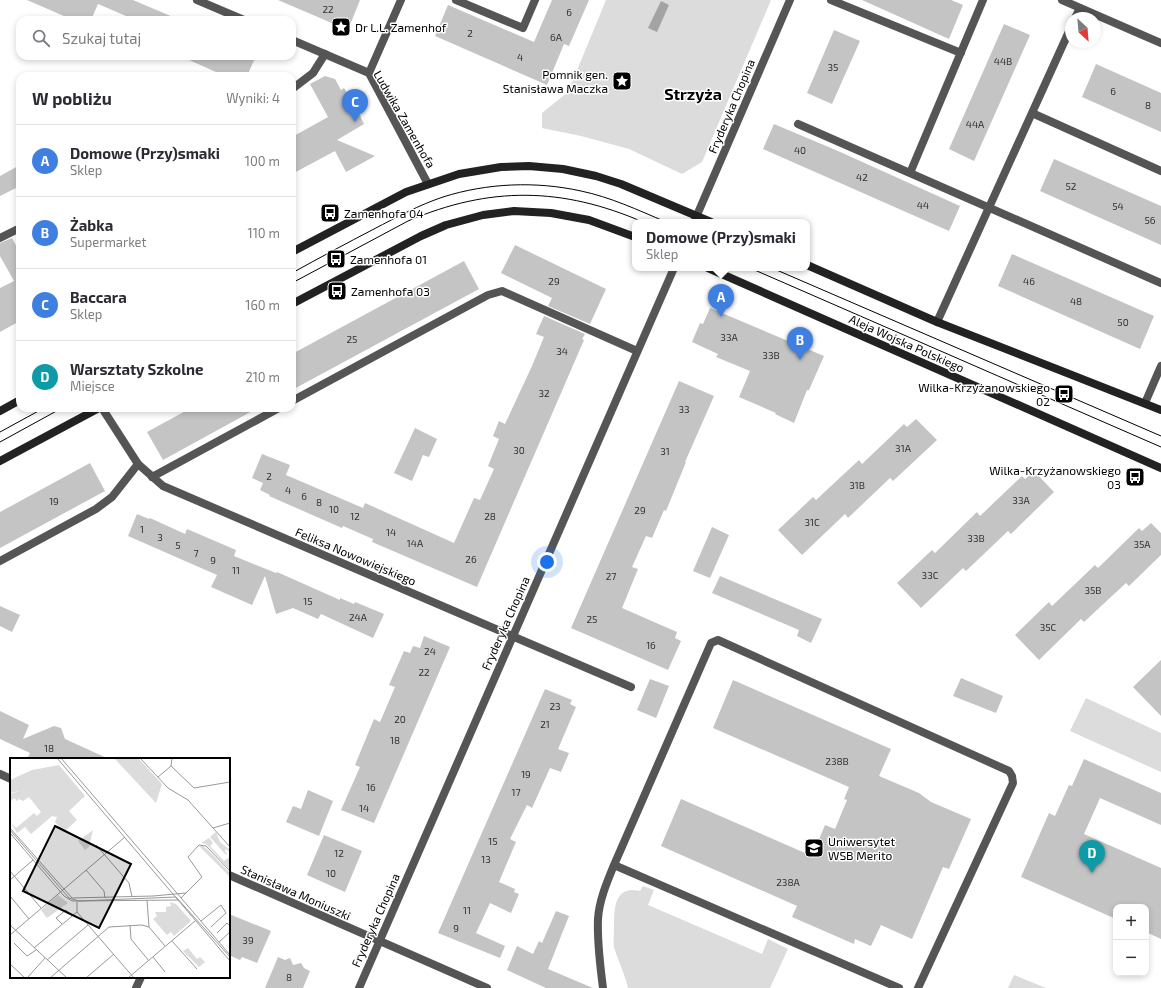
<!DOCTYPE html>
<html lang="pl">
<head>
<meta charset="utf-8">
<style>
  :root { --surface:#fff; --page:#f7f7f7; --text:#2b2b33; --muted:#7c7c81; --line:#e1e1e2; --accent:#0f766e }
  body { margin:0; font-family:"Exo 2",sans-serif; background:var(--page); color:var(--text) }
  .controls { position:absolute; right:12px; bottom:12px; display:grid; overflow:hidden; border-radius:8px; box-shadow:0 2px 6px #0003 }
  .controls button { width:36px; height:36px; display:grid; place-items:center; padding:0; border:0; border-bottom:1px solid var(--line); background:var(--surface); color:var(--text); font:20px sans-serif }
  .compass { position:absolute; left:1065px; top:12px; width:36px; height:36px; border-radius:50%; background:var(--surface); box-shadow:0 2px 6px #0003; rotate:154deg }
  .you { position:absolute; left:547px; top:562px; width:14px; height:14px; margin:-10px; border:3px solid #fff; border-radius:50%; background:#1a73e8; box-shadow:0 0 0 6px #1a73e833 }
  .badge { display:grid; place-items:center; width:26px; height:26px; border-radius:50%; background:var(--accent); color:#fff; font-size:13px; font-weight:700 }
  .pin { position:absolute; translate:-50% -33px; filter:drop-shadow(0 1px 2px #0008) }
  .pin::after { content:''; position:absolute; top:21px; width:14px; height:12px; background:inherit; clip-path:polygon(0 0,100% 0,50% 100%) }
  .popup { position:absolute; left:632px; top:219px; width:178px; height:52px; box-sizing:border-box; display:grid; place-content:center; border-radius:8px; background:var(--surface); filter:drop-shadow(0 1px 3px #0005); font-size:13px; white-space:nowrap; color:var(--muted) }
  .popup b { font-size:15px; color:var(--text) }
  .popup::after { content:''; position:absolute; left:50%; top:100%; margin-left:-8px; border:8px solid transparent; border-top-color:var(--surface) }
  .list { margin:0; padding:0; list-style:none }
  h2 { display:flex; justify-content:space-between; align-items:center; height:52px; margin:0; padding:0 16px; font-size:17px }
  h2 small { font-size:13px; font-weight:400; color:var(--muted) }
  .list li { display:grid; grid-template-columns:26px 1fr auto; gap:12px; align-items:center; box-sizing:border-box; height:72px; padding:0 16px; border-top:1px solid var(--line) }
  .list b { display:block; font-size:15px; white-space:nowrap }
  .list p { margin:0; font-size:13px; white-space:nowrap; color:var(--muted) }
  .list em { font-size:13px; font-style:normal; color:var(--muted) }
  .icon { flex:none; width:22px; height:22px; fill:none; stroke:currentColor; stroke-width:2; stroke-linecap:round; stroke-linejoin:round }
  .map { position:relative; flex:none; width:1161px; height:988px; overflow:hidden }
  .search { position:absolute; background:var(--surface); box-shadow:0 2px 6px #0003; left:16px; top:16px; width:280px; height:44px; display:flex; align-items:center; gap:10px; box-sizing:border-box; padding:0 14px; border-radius:12px; color:var(--muted); font-size:15px }
  .panel { position:absolute; background:var(--surface); box-shadow:0 2px 6px #0003; left:16px; top:72px; width:280px; height:340px; border-radius:12px }
  .map>svg:first-child { display:block }
  .green { fill:#dcdcdc }
  .water { fill:#a3a3a3 }
  .building { fill:#c4c4c4 }
  .lines { fill:none; stroke-linecap:round; stroke-linejoin:round }
  .lane { stroke:#555; stroke-width:8 }
  .street { stroke:#555; stroke-width:8 }
  .secondary { stroke:#222; stroke-width:8 }
  .tram { stroke:#000; stroke-width:1 }
  .labels { text-anchor:middle; dominant-baseline:central; stroke-width:3; stroke-linejoin:round; paint-order:stroke }
  .number-label { font-size:10px; fill:#313131 }
  .poi-label { font-size:12px; fill:#000; stroke:#fff; text-anchor:start }
  .street-label { font-size:12px; fill:#000; stroke:#fff }
  .district-label { font-size:16px; font-weight:bold; fill:#000; stroke:#fff }
  .inset-road { fill:none; stroke:#999; stroke-width:1 }
  .view { fill:#000; fill-opacity:0.15; stroke:#000; stroke-width:2 }
  .inset-edge { fill:none; stroke:#000; stroke-width:2 }
</style>
</head>
<body>
<div class="map">
<svg width="1161" height="988" viewBox="0 0 1161 988">
  <rect width="100%" height="100%" fill="#fff"/>
  <path class="green" d="M606,0h165l-69,162 -20,12 -53,-25 -48,-13 -39,-8v-15l26,-21z
    M1086,698l75,35v39l-91,-41z
    M643,886l11,4 -6,15 114,49 6,-15 20,10 -18,39h-142c-3,-14 -10,-27 -14,-41 -1,-6 0,-13 0,-19 0,-19 0,-43 26,-37z
    M1014,975l32,13h-38z"/>
  <path class="water" d="M661,1l8,4 -12,27 -9,-4z"/>
  <path class="building" d="M27,0h106l47,20h-56l2,-4 -28,-12 -7,16h-18z
    M278,0h82l-12,30z
    M552,0h37l-20,46 -5,-2 -17,41 -112,-49 13,-31 86,37z
    M862,0h89l12,5 -14,34z
    M1004,24l26,11 -56,126 -25,-12z
    M834,30l26,11 -28,63 -25,-11z
    M180,56h76l-9,20h-22z
    M1096,64l65,29v39l-79,-35z
    M325,76l10,3 6,11 3,-2 12,19 8,17 -27,16 38,16 -29,16 -11,-21 -43,23v-37l36,-20 -18,-33z
    M774,124l64,27 122,55 -11,25 -186,-82z
    M1054,159l107,47v39l-121,-54z
    M20,165v21l-20,10v-20z
    M12,238l8,15v68l-20,11v-44l14,-7 -14,-25v-13z
    M515,245l91,44 -16,35 -42,-18 4,-8 -51,-25z
    M1012,254l142,62 -14,33 -142,-63z
    M464,261l15,28 -187,101v-36z
    M710,308l114,48 -15,34h-2l-13,33 -19,-9 1,-1 -37,-16 11,-26 -34,-14 2,-3 -26,-12 8,-19 3,1z
    M544,316l41,18 -3,5 2,1 -107,247 -105,-45 1,-3 -30,-13 -1,2 -73,-32 1,-1 -10,-5 3,-7 -11,-5 10,-24 28,11 -4,10 77,33 2,-5 89,40 20,-45 6,2 14,-31 -6,-3 11,-27 -6,-3 6,-15 6,3 27,-58 12,-29 -8,-3z
    M679,381l35,15 -29,66h1l-20,49 -2,-1 -12,28 -6,-2 -14,31 6,2 -16,39 55,24 -2,6 6,3 -13,29 -97,-42z
    M191,408h67l-95,52 -16,-28z
    M916,419l21,21 -44,41 -3,-3 -42,40 -3,-4 -43,41 -24,-25 35,-33 3,3 43,-40 3,4 42,-40 3,3z
    M415,428l22,11 -8,18 -6,-2 -11,26 -18,-8z
    M90,463l15,28 -105,57v-36z
    M1034,471l20,21 -43,42 -3,-3 -42,40 -3,-3 -42,40 -24,-25 35,-33 3,3 42,-41 3,4 42,-40 3,3z
    M137,514l12,5 1,-1 35,16 2,-5 49,21 -2,6 22,9 20,8 1,-1 63,28v-2l14,6 1,-2 29,12 -11,24 -52,-24 -3,5 -25,-11 -17,6 -11,-38 -13,29 -41,-18 6,-12 -89,-39z
    M1151,523l10,10v22l-32,31 -3,-3 -42,39 -3,-3 -42,41 -24,-25 34,-33 3,4 43,-41 3,3 41,-40 3,3z
    M712,527l17,8 -19,43 -17,-7z
    M720,576l102,43 -11,24 -14,-7 2,-6 -87,-37z
    M0,606l20,9 -8,17 -12,-6z
    M424,636l26,11 -76,176 -33,-13 19,-43 -5,-2 19,-46 6,3 15,-35 -6,-2 15,-34 6,2 3,-7 7,2z
    M1161,660v56l-28,-29z
    M961,678l42,18 -7,17 -43,-17z
    M650,679l19,7 -13,32 -19,-8z
    M733,680l158,69 -12,27 40,17 12,9 40,17 -22,50 -6,-2 -31,72 -31,-14 -10,21 -16,-7 -1,5 -62,-27 5,-11 -136,-60 20,-47 131,57 13,-31 10,4 12,-29 -3,-1 5,-12 -136,-59z
    M545,689l27,11 -2,4 6,3 -18,42 11,4 -8,19 -11,-4 -18,40 -5,-3 -17,34 6,3 -17,40 16,7 -1,3 5,2 -8,19 -21,-10 -14,30 29,13 -5,12 -62,-25z
    M0,711l29,14 -6,14 31,-13 7,2 4,11 44,20h-82l3,-6 -30,-14z
    M1084,759l77,34v32l-61,-27 -16,36 77,34v71l-15,-7v-25h-30v12l-95,-42 28,-64 6,3 14,-31 3,1z
    M308,790l25,11 -14,35 -33,-14 7,-16 8,3z
    M324,835l38,16 -17,41 -38,-17z
    M556,911l13,5 -21,53 45,19h-47l-39,-18 10,-24 16,8 6,-13 3,2z
    M229,914l42,17 -14,32 -15,-6 -2,3 -11,-5z
    M278,957l7,3 5,-2 3,7 8,-2 3,5 6,3 -7,17h-38z"/>
  <g class="lines">
    <path class="lane" d="M831,0l130,53
      M1075,18l5,-10
      M292,89l21,-16 12,-19
      M1032,113l129,58
      M798,124l363,159
      M910,173l73,-173
      M0,238l20,-10
      M937,322l134,-295
      M292,401l196,-106 14,-4 135,60
      M1145,403l16,-37
      M152,477l127,-69
      M0,561l96,-52 16,-12 26,-33
      M512,636l119,51
      M614,865l285,123
      M136,988l5,-11
      M603,988c-3,-23 -6,-46 -5,-69 1,-18 9,-37 16,-54l97,-222 7,-3 291,131 3,5 1,7 -95,205"/>
    <path class="street" d="M197,0l47,20
      M456,0l67,28 12,-28
      M1062,0l99,43
      M292,40l77,33 59,111
      M369,73l32,-73
      M694,222l96,-222
      M102,408l36,56 25,22 349,150
      M0,774l11,5
      M229,875c86,38 172,76 258,113
      M359,988l315,-720"/>
    <path class="secondary" d="M292,252l114,-60 53,-18 42,-7 28,-1 34,3 33,7 25,8 90,38
      M807,265l130,57 224,88
      M708,268l453,200
      M292,304l129,-68 25,-11 37,-10 31,-4 37,2 38,7 46,17
      M0,411l20,-11
      M0,461l99,-53"/>
    <path class="tram" d="M750,268l411,179
      M772,268l389,168
      M292,273c27,-15 55,-30 82,-44 23,-12 45,-24 69,-32 44,-14 93,-16 138,-6 29,6 57,19 85,31
      M292,283l116,-62c82,-35 154,-34 235,1
      M0,432l44,-24
      M0,442l62,-34"/>
  </g>
  <defs>
    <symbol id="sight-square" viewBox="-11 -11 22 22"><rect x="-9" y="-9" width="18" height="18" rx="4" fill="#000" stroke="#fff"/><path d="M0-6L1.8-2.2L6-1.7L2.9 1.2L3.7 5.4L0 3.3L-3.7 5.4L-2.9 1.2L-6-1.7L-1.8-2.2Z" fill="#fff"/></symbol>
    <symbol id="bus-square" viewBox="-11 -11 22 22"><rect x="-9" y="-9" width="18" height="18" rx="4" fill="#000" stroke="#fff"/><path d="M-5-6H5V4H4V6H2V4H-2V6H-4V4H-5ZM-3.5-4V0h7V-4ZM-3.5 1.2v1.5H-2V1.2ZM2 1.2v1.5H3.5V1.2Z" fill="#fff"/></symbol>
    <symbol id="university-square" viewBox="-11 -11 22 22"><rect x="-9" y="-9" width="18" height="18" rx="4" fill="#000" stroke="#fff"/><path d="M0-5L7-2L0 1L-7-2ZM-4 1L0 2.5L4 1V4Q0 6-4 4Z" fill="#fff"/></symbol>
  </defs>
  <g fill-rule="evenodd">
    <use href="#sight-square" x="330" y="16" width="22" height="22"/>
    <use href="#sight-square" x="611" y="70" width="22" height="22"/>
    <use href="#bus-square" x="319" y="202" width="22" height="22"/>
    <use href="#bus-square" x="325" y="248" width="22" height="22"/>
    <use href="#bus-square" x="326" y="280" width="22" height="22"/>
    <use href="#bus-square" x="1053" y="383" width="22" height="22"/>
    <use href="#bus-square" x="1124" y="466" width="22" height="22"/>
    <use href="#university-square" x="803" y="837" width="22" height="22"/>
  </g>
  <g class="labels">
    <g class="number-label">
      <text x="328" y="9">22</text>
      <text x="569" y="12">6</text>
      <text x="470" y="33">2</text>
      <text x="556" y="37">6A</text>
      <text x="520" y="57">4</text>
      <text x="1003" y="61">44B</text>
      <text x="833" y="67">35</text>
      <text x="1113" y="91">6</text>
      <text x="1148" y="105">8</text>
      <text x="975" y="124">44A</text>
      <text x="800" y="150">40</text>
      <text x="862" y="177">42</text>
      <text x="1071" y="186">52</text>
      <text x="923" y="205">44</text>
      <text x="1118" y="206">54</text>
      <text x="1150" y="220">56</text>
      <text x="554" y="281">29</text>
      <text x="1029" y="281">46</text>
      <text x="1076" y="301">48</text>
      <text x="1123" y="322">50</text>
      <text x="729" y="337">33A</text>
      <text x="352" y="339">25</text>
      <text x="562" y="351">34</text>
      <text x="771" y="355">33B</text>
      <text x="544" y="393">32</text>
      <text x="684" y="409">33</text>
      <text x="903" y="448">31A</text>
      <text x="519" y="450">30</text>
      <text x="665" y="451">31</text>
      <text x="269" y="476">2</text>
      <text x="857" y="485">31B</text>
      <text x="288" y="490">4</text>
      <text x="304" y="496">6</text>
      <text x="1021" y="500">33A</text>
      <text x="54" y="501">19</text>
      <text x="319" y="502">8</text>
      <text x="334" y="509">10</text>
      <text x="640" y="510">29</text>
      <text x="355" y="516">12</text>
      <text x="490" y="516">28</text>
      <text x="812" y="522">31C</text>
      <text x="142" y="529">1</text>
      <text x="391" y="532">14</text>
      <text x="160" y="537">3</text>
      <text x="976" y="538">33B</text>
      <text x="415" y="543">14A</text>
      <text x="1142" y="544">35A</text>
      <text x="178" y="545">5</text>
      <text x="196" y="553">7</text>
      <text x="471" y="559">26</text>
      <text x="213" y="560">9</text>
      <text x="236" y="570">11</text>
      <text x="930" y="575">33C</text>
      <text x="611" y="576">27</text>
      <text x="1093" y="590">35B</text>
      <text x="308" y="601">15</text>
      <text x="358" y="617">24A</text>
      <text x="592" y="619">25</text>
      <text x="1048" y="627">35C</text>
      <text x="651" y="645">16</text>
      <text x="430" y="651">24</text>
      <text x="424" y="672">22</text>
      <text x="555" y="706">23</text>
      <text x="400" y="719">20</text>
      <text x="545" y="724">21</text>
      <text x="395" y="740">18</text>
      <text x="49" y="748">18</text>
      <text x="837" y="761">238B</text>
      <text x="526" y="774">19</text>
      <text x="371" y="787">16</text>
      <text x="516" y="792">17</text>
      <text x="364" y="808">14</text>
      <text x="493" y="841">15</text>
      <text x="339" y="853">12</text>
      <text x="486" y="859">13</text>
      <text x="331" y="873">10</text>
      <text x="788" y="882">238A</text>
      <text x="467" y="910">11</text>
      <text x="456" y="928">9</text>
      <text x="248" y="940">39</text>
      <text x="289" y="977">8</text>
    </g>
    <g class="poi-label">
      <text x="355" y="27">Dr L.L. Zamenhof</text>
      <text x="608" y="74" text-anchor="end">Pomnik gen.<tspan x="608" dy="14">Stanisława Maczka</tspan></text>
      <text x="344" y="213">Zamenhofa 04</text>
      <text x="350" y="259">Zamenhofa 01</text>
      <text x="351" y="291">Zamenhofa 03</text>
      <text x="1050" y="387" text-anchor="end">Wilka-Krzyżanowskiego<tspan x="1050" dy="14">02</tspan></text>
      <text x="1121" y="470" text-anchor="end">Wilka-Krzyżanowskiego<tspan x="1121" dy="14">03</tspan></text>
      <text x="828" y="841">Uniwersytet<tspan x="828" dy="14">WSB Merito</tspan></text>
    </g>
    <g class="street-label">
      <text transform="translate(731 106) rotate(-67)">Fryderyka Chopina</text>
      <text transform="translate(405 119) rotate(60)">Ludwika Zamenhofa</text>
      <text transform="translate(907 343) rotate(24)">Aleja Wojska Polskiego</text>
      <text transform="translate(356 556) rotate(23)">Feliksa Nowowiejskiego</text>
      <text transform="translate(505 623) rotate(-66)">Fryderyka Chopina</text>
      <text transform="translate(296 892) rotate(24)">Stanisława Moniuszki</text>
      <text transform="translate(375 920) rotate(-66)">Fryderyka Chopina</text>
    </g>
    <g class="district-label">
      <text x="693" y="93">Strzyża</text>
    </g>
  </g>
  <g transform="translate(10 758)">
    <rect width="220" height="220" fill="#fff"/>
    <path d="M104,0h24l24,26 -6,19zM49,7l26,31 -16,15 8,9 -13,12 -9,-10 2,-5 -5,-1 -21,18 -6,-7 -8,6 -7,-11 6,6 18,-15 3,3 4,-4 -12,-15 -6,4 -4,-2 -2,2 -3,-3 -4,4v-8l9,-3 -9,2v-13l22,-10zM83,72l-4,17 -4,3 -7,-9zM206,74l4,10 10,8v3l-4,-4 -1,2 3,4 -3,-1 -15,-17zM199,80l4,5 -3,3 14,15 6,-4v13l-24,-26 -5,-1zM189,88h4l5,4 22,23v4zM48,137l10,8 -21,15 -6,-8zM160,144l6,2 15,17 -17,15 -3,-4 -4,3 -14,-16 4,-3 -2,-4h11v-5l5,-1zM178,190l9,11 3,-2 5,5 -6,5 -16,-16z" fill="#dcdcdc"/>
    <path class="inset-road" d="M47,0l173,203M51,0l169,197M130,0l28,30 20,12 42,47M162,0l-1,8 23,22 36,-6M148,19l13,-11M0,70l62,70 81,-2 33,-3M203,70l17,-5M0,72l59,68 10,3 97,-4 54,60M0,75l54,63 8,5 106,-1M86,87l33,38 3,14M76,112l18,21 1,7M0,113l31,37M0,122l23,-20M0,138l19,23M171,140l21,-21 -14,-20 11,-12 7,1 24,25M137,142l2,27M67,144v10l57,66M191,163l20,-16 5,8 -15,14M52,166l-6,-6 10,-8 6,6M0,167l57,53M120,167l1,14 18,22M207,175l10,-10 3,3M0,177l115,-98M162,183l25,28M209,184l11,-10M4,185l13,13 9,-6M24,190l43,-36M143,199l12,15M37,202l41,-35M0,206l15,14M17,220l18,-20M40,220l59,-51 33,-2 7,2 16,19M76,220l28,-24M118,220l67,-57"/>
    <path class="view" d="M45,68l76,38 -32,64 -76,-37z"/>
    <rect width="220" height="220" class="inset-edge"/>
  </g>
</svg>
<div class="controls">
<button>+</button>
<button>−</button>
</div>
<svg class="compass" viewBox="-18 -18 36 36"><path d="M0-13l5 13h-10z" fill="#e53935"/><path d="M0 13l5-13h-10z" fill="#7c7c81"/></svg>
<div class="you"></div>
<div class="pin badge" style="left:721px;top:317px;background:#3f7fe0">A</div>
<div class="popup"><b>Domowe (Przy)smaki</b>Sklep</div>
<div class="pin badge" style="left:800px;top:360px;background:#3f7fe0">B</div>
<div class="pin badge" style="left:355px;top:122px;background:#3f7fe0">C</div>
<div class="pin badge" style="left:1092px;top:873px;background:#0f9aa8">D</div>
<div class="search"><svg class="icon" aria-label="search" viewBox="0 0 24 24"><circle cx="10" cy="10" r="6"/><path d="M15 15l6 6"/></svg>Szukaj tutaj</div>
<section class="panel">
<h2>W pobliżu<small>Wyniki: 4</small></h2>
<ul class="list">
<li><span class="badge" style="background:#3f7fe0">A</span><div><b>Domowe (Przy)smaki</b><p>Sklep</p></div><em>100 m</em></li>
<li><span class="badge" style="background:#3f7fe0">B</span><div><b>Żabka</b><p>Supermarket</p></div><em>110 m</em></li>
<li><span class="badge" style="background:#3f7fe0">C</span><div><b>Baccara</b><p>Sklep</p></div><em>160 m</em></li>
<li><span class="badge" style="background:#0f9aa8">D</span><div><b>Warsztaty Szkolne</b><p>Miejsce</p></div><em>210 m</em></li>
</ul>
</section>
</div>
</body>
</html>
